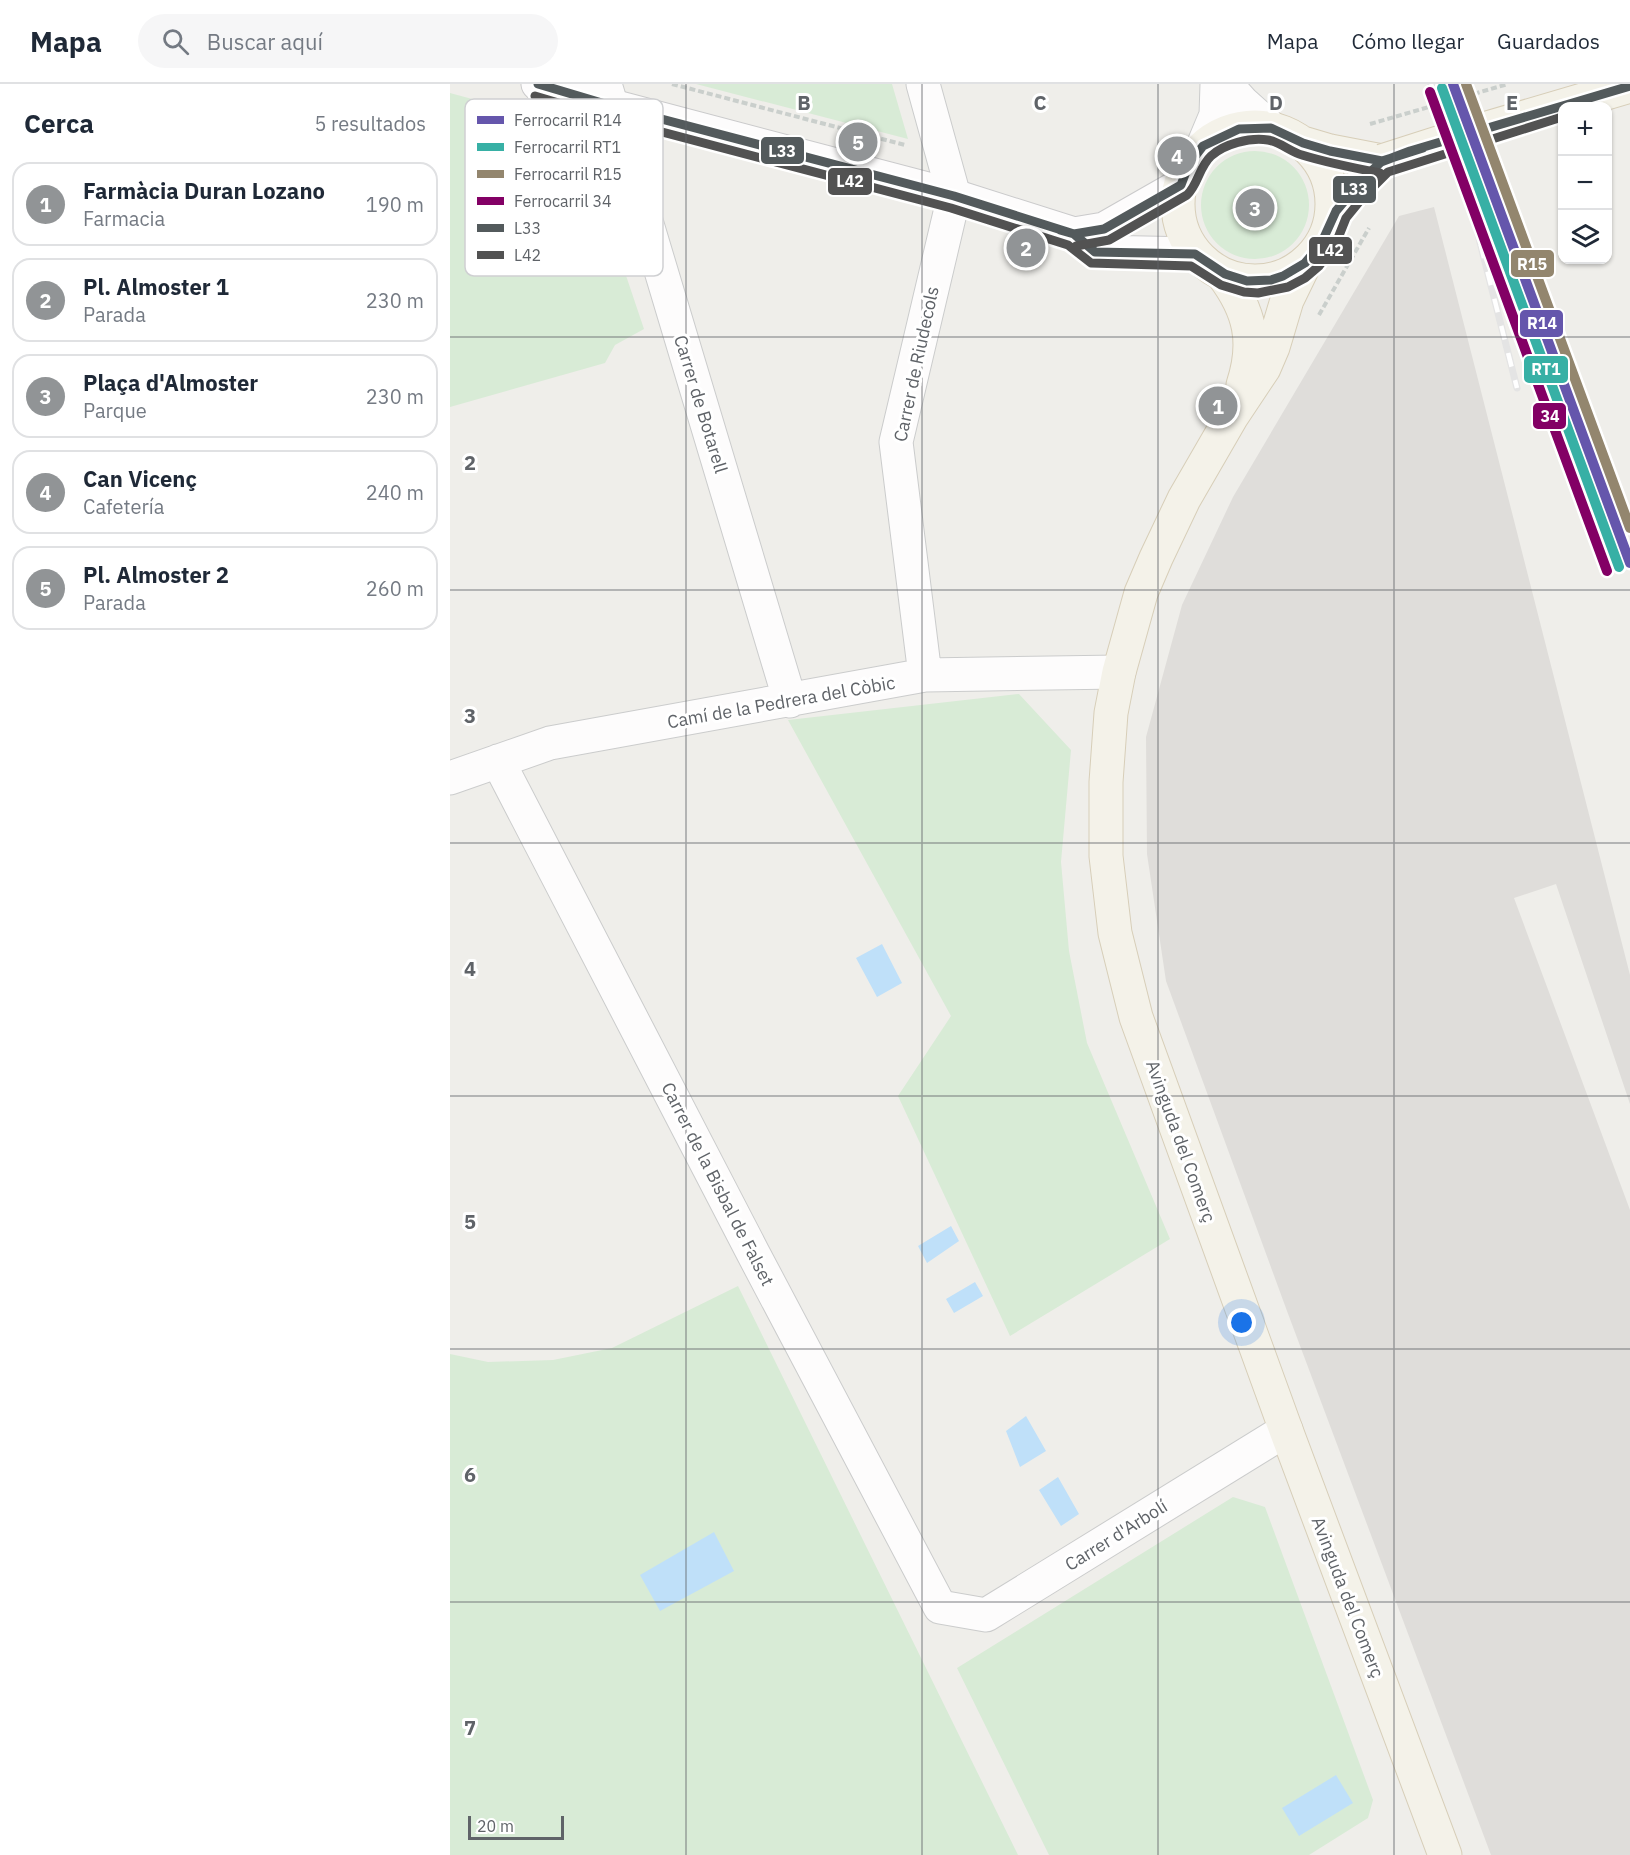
<!DOCTYPE html>
<html lang="es">
<head>
<meta charset="utf-8">
<style>
  :root { --surface:#fff; --page:#f6f6f7; --text:#1f2937; --muted:#747a83; --line:#e0e1e3; --accent:#919496 }
  body { margin:0; font-family:"IBM Plex Sans",sans-serif; background:var(--page); color:var(--text) }
  .controls { position:absolute; right:18px; top:18px; display:grid; overflow:hidden; border-radius:12px; box-shadow:0 2px 4px #0004 }
  .controls button { width:54px; height:54px; display:grid; place-items:center; padding:0; border:0; border-bottom:2px solid var(--line); background:var(--surface); color:var(--text); font:30px sans-serif }
  .scale { position:absolute; left:18px; bottom:15px; width:96px; box-sizing:border-box; padding-left:6px; border:3px solid #5f6368; border-top:0; font-size:16px; line-height:21px; white-space:nowrap; color:#5f6368; -webkit-text-stroke:4px #fff; paint-order:stroke }
  .you { position:absolute; left:792px; top:1239px; width:21px; height:21px; margin:-15px; border:4px solid #fff; border-radius:50%; background:#1a73e8; box-shadow:0 0 0 9px #1a73e833 }
  .badge { display:grid; place-items:center; width:39px; height:39px; border-radius:50%; background:var(--accent); color:#fff; font-size:20px; font-weight:700 }
  .pin { position:absolute; translate:-50% -50%; border:3px solid #fff; box-shadow:0 2px 6px #0006 }
  .list { margin:0; padding:0; list-style:none }
  h2 { display:flex; justify-content:space-between; align-items:center; height:78px; margin:0; padding:0 24px; font-size:26px }
  h2 small { font-size:20px; font-weight:400; color:var(--muted) }
  .list li { display:grid; grid-template-columns:39px 1fr auto; gap:18px; align-items:center; box-sizing:border-box; height:84px; margin:0 12px 12px; padding:0 12px; border:2px solid var(--line); border-radius:18px }
  .list b { display:block; font-size:22px; white-space:nowrap }
  .list p { margin:0; font-size:20px; white-space:nowrap; color:var(--muted) }
  .list em { font-size:20px; font-style:normal; color:var(--muted) }
  .icon { flex:none; width:33px; height:33px; fill:none; stroke:currentColor; stroke-width:2; stroke-linecap:round; stroke-linejoin:round }
  .map { position:relative; flex:none; width:1180px; height:1771px; overflow:hidden }
  header { display:flex; align-items:center; gap:36px; box-sizing:border-box; height:84px; padding:0 30px; background:var(--surface); border-bottom:2px solid var(--line) }
  header strong { font-size:28px }
  nav { display:flex; gap:33px; margin-inline-start:auto; font-size:21px }
  .search { width:420px; height:54px; background:var(--page); display:flex; align-items:center; gap:15px; box-sizing:border-box; padding:0 21px; border-radius:33px; color:var(--muted); font-size:22px }
  main { display:flex }
  aside { flex:1; background:var(--surface) }
  .map>svg:first-child { display:block }
  .industrial { fill:#dfddda }
  .green { fill:#d8ebd6 }
  .water { fill:#bfe0f9 }
  .lines { fill:none; stroke-linecap:round; stroke-linejoin:round }
  .street-casing { stroke:#cbcccc; stroke-width:35 }
  .secondary-casing { stroke:#cacacb; stroke-width:35 }
  .primary-casing { stroke:#d7ceb8; stroke-width:35 }
  .path { stroke:#cacfcc; stroke-width:4; stroke-dasharray:6 3; stroke-linecap:butt }
  .street { stroke:#fdfcfc; stroke-width:33 }
  .secondary { stroke:#fdfcfc; stroke-width:33 }
  .primary { stroke:#f4f2e9; stroke-width:33 }
  .rail-casing { stroke:#e4e4e4; stroke-width:7 }
  .rail { stroke:#fff; stroke-width:4.5; stroke-dasharray:14; stroke-linecap:butt }
  .primary-bridge-casing { stroke:#d7ceb8; stroke-width:35; stroke-linecap:butt }
  .path-bridge { stroke:#cacfcc; stroke-width:4; stroke-dasharray:6 3; stroke-linecap:butt }
  .primary-bridge { stroke:#f4f2e9; stroke-width:33 }
  .bus-1-casing { stroke:#fff; stroke-width:14 }
  .bus-2-casing { stroke:#fff; stroke-width:14 }
  .bus-1 { stroke:#535a5c; stroke-width:9 }
  .bus-2 { stroke:#525252; stroke-width:9 }
  .rail-1-casing { stroke:#fff; stroke-width:15 }
  .rail-2-casing { stroke:#fff; stroke-width:15 }
  .rail-3-casing { stroke:#fff; stroke-width:15 }
  .rail-4-casing { stroke:#fff; stroke-width:15 }
  .rail-1 { stroke:#6556ac; stroke-width:10 }
  .rail-2 { stroke:#37b0a5; stroke-width:10 }
  .rail-3 { stroke:#93866e; stroke-width:10 }
  .rail-4 { stroke:#830065; stroke-width:10 }
  .grid { fill:none; stroke:#5f6368; stroke-width:1.5; stroke-opacity:0.55 }
  .labels { text-anchor:middle; dominant-baseline:central; stroke-width:6; stroke-linejoin:round; paint-order:stroke }
  .street-label { font-size:18px; fill:#5f6368; stroke:#fff }
  .key { fill:#fff; stroke:#cfd0d2; stroke-width:1.5 }
  .key-label { font-size:16px; fill:#5f6368 }
  .grid-label { font-size:20px; text-anchor:middle; font-weight:bold; fill:#5f6368; stroke:#fff; stroke-width:6; stroke-linejoin:round; paint-order:stroke }
  .line-badge { stroke:#fff; stroke-width:2 }
  .badge-label { font-size:16px; text-anchor:middle; font-weight:bold; fill:#fff }
</style>
</head>
<body>
<header>
<strong>Mapa</strong>
<div class="search"><svg class="icon" aria-label="search" viewBox="0 0 24 24"><circle cx="10" cy="10" r="6"/><path d="M15 15l6 6"/></svg>Buscar aquí</div>
<nav><a>Mapa</a><a>Cómo llegar</a><a>Guardados</a></nav>
</header>
<main>
<aside>
<h2>Cerca<small>5 resultados</small></h2>
<ul class="list">
<li><span class="badge">1</span><div><b>Farmàcia Duran Lozano</b><p>Farmacia</p></div><em>190 m</em></li>
<li><span class="badge">2</span><div><b>Pl. Almoster 1</b><p>Parada</p></div><em>230 m</em></li>
<li><span class="badge">3</span><div><b>Plaça d'Almoster</b><p>Parque</p></div><em>230 m</em></li>
<li><span class="badge">4</span><div><b>Can Vicenç</b><p>Cafetería</p></div><em>240 m</em></li>
<li><span class="badge">5</span><div><b>Pl. Almoster 2</b><p>Parada</p></div><em>260 m</em></li>
</ul>
</aside>
<div class="map">
<svg width="1180" height="1771" viewBox="0 0 1180 1771">
  <rect width="100%" height="100%" fill="#efeeea"/>
  <path class="industrial" d="M984,123l196,768v129l-74,-220 -42,14 116,312v645h-139l-204,-544 -121,-330 -19,-127 -1,-117 36,-132 51,-108 166,-281z"/>
  <path class="green" d="M246,0h196l16,55z
    M0,9l126,34 68,202 -29,16 -10,18 -155,44z
    M751 121a54 54 0 1 1 108 0a54 54 0 1 1-108 0Z
    M569,610l52,56 -10,112 8,89 18,92 83,196 -160,97 -112,-240 53,-80 -163,-296z
    M288,1202l280,569h-568v-501l38,8 65,-2 59,-12z
    M783,1413l32,10 108,293 -5,18 -59,37h-260l-92,-187z"/>
  <path class="water" d="M432,860l20,39 -25,14 -21,-39z
    M501,1142l8,15 -32,22 -9,-17z
    M525,1198l8,14 -29,17 -8,-14z
    M576,1332l20,35 -26,16 -14,-36z
    M608,1393l21,37 -18,12 -22,-36z
    M264,1448l20,39 -74,40 -20,-36z
    M886,1691l17,28 -54,33 -17,-28z"/>
  <g class="lines">
    <defs>
      <path id="street" d="M155,0l185,617
        M473,0l31,112 -58,246 29,233
        M776,0l16,18 29,26
        M753,62l13,-31 1,-31
        M48,677l255,492 187,354 46,8 300,-185
        M0,694l100,-35 375,-68 194,-3"/>
      <path id="secondary" d="M88,0l74,22 342,90 120,38 21,18 100,2
        M624,150l30,-5 77,-44"/>
      <path id="primary" d="M728 120a77 77 0 1 1 154 0a77 77 0 1 1-154 0Z
        M1010,52l170,-50
        M853,59l27,8 52,10
        M883,131l49,-54
        M855,179l-18,37 -14,47 -9,21 -32,48 -48,83 -28,59 -15,35 -22,79 -8,41 -5,69v74l9,77 21,84 150,413 159,425
        M773,191c27,36 34,67 20,110"/>
    </defs>
    <use href="#street" class="street-casing"/>
    <use href="#secondary" class="secondary-casing"/>
    <use href="#primary" class="primary-casing"/>
    <path class="path" d="M222,0l233,61
      M869,231l50,-87"/>
    <use href="#street" class="street"/>
    <use href="#secondary" class="secondary"/>
    <use href="#primary" class="primary"/>
    <defs>
      <path id="rail" d="M981,0l39,119 47,185"/>
    </defs>
    <use href="#rail" class="rail-casing"/>
    <use href="#rail" class="rail"/>
    <defs>
      <path id="primary-bridge" d="M932,77l78,-25"/>
    </defs>
    <use href="#primary-bridge" class="primary-bridge-casing"/>
    <path class="path-bridge" d="M920,40l138,-40"/>
    <use href="#primary-bridge" class="primary-bridge"/>
    <defs>
      <path id="bus-1" d="M88,0l74,22 342,90 120,38 21,18 100,2 30,20 22,7 24,-1 12,-4 22,-13 16,-19 15,-33 27,-32 18,-17 29,-11 220,-65
        M610,146l14,4 30,-5 77,-44 8,-21 14,-18 36,-17 32,-1 32,15 27,8 52,10 41,-13"/>
      <path id="bus-2" d="M85,12l74,22 342,90 117,37 23,18 100,3 30,19 23,7 14,1 30,-6 17,-9 14,-12 17,-23 10,-25 18,-22 24,-24 174,-55
        M626,162l33,-6 78,-45c11,-10 12,-28 24,-39 13,-12 39,-19 57,-16 12,2 23,12 34,15 26,8 52,13 78,18"/>
    </defs>
    <use href="#bus-1" class="bus-1-casing"/>
    <use href="#bus-2" class="bus-2-casing"/>
    <use href="#bus-1" class="bus-1"/>
    <use href="#bus-2" class="bus-2"/>
    <defs>
      <path id="rail-1" d="M1003,0l177,479"/>
      <path id="rail-2" d="M992,4l177,479"/>
      <path id="rail-3" d="M1016,0l164,444"/>
      <path id="rail-4" d="M980,8l177,479"/>
    </defs>
    <use href="#rail-1" class="rail-1-casing"/>
    <use href="#rail-2" class="rail-2-casing"/>
    <use href="#rail-3" class="rail-3-casing"/>
    <use href="#rail-4" class="rail-4-casing"/>
    <use href="#rail-1" class="rail-1"/>
    <use href="#rail-2" class="rail-2"/>
    <use href="#rail-3" class="rail-3"/>
    <use href="#rail-4" class="rail-4"/>
  </g>
  <path class="grid" d="M236,0v1771M472,0v1771M708,0v1771M944,0v1771M0,253h1180M0,506h1180M0,759h1180M0,1012h1180M0,1265h1180M0,1518h1180"/>
  <g class="labels">
    <g class="street-label">
      <text transform="translate(466 280) rotate(-78)">Carrer de Riudecols</text>
      <text transform="translate(251 320) rotate(73)">Carrer de Botarell</text>
      <text transform="translate(331 618) rotate(-10)">Camí de la Pedrera del Còbic</text>
      <text transform="translate(731 1057) rotate(70)">Avinguda del Comerç</text>
      <text transform="translate(268 1100) rotate(63)">Carrer de la Bisbal de Falset</text>
      <text transform="translate(666 1451) rotate(-32)">Carrer d'Arbolí</text>
      <text transform="translate(898 1513) rotate(69)">Avinguda del Comerç</text>
    </g>
  </g>
  <rect x="15" y="15" width="198" height="177" rx="9" class="key"/>
  <rect x="27" y="32" width="27" height="8" fill="#6556ac"/>
  <rect x="27" y="59" width="27" height="8" fill="#37b0a5"/>
  <rect x="27" y="86" width="27" height="8" fill="#93866e"/>
  <rect x="27" y="113" width="27" height="8" fill="#830065"/>
  <rect x="27" y="140" width="27" height="8" fill="#535a5c"/>
  <rect x="27" y="167" width="27" height="8" fill="#525252"/>
  <g class="key-label">
    <text x="64" y="42">Ferrocarril R14</text>
    <text x="64" y="69">Ferrocarril RT1</text>
    <text x="64" y="96">Ferrocarril R15</text>
    <text x="64" y="123">Ferrocarril 34</text>
    <text x="64" y="150">L33</text>
    <text x="64" y="177">L42</text>
  </g>
  <g class="grid-label">
    <text x="354" y="26">B</text>
    <text x="590" y="26">C</text>
    <text x="826" y="26">D</text>
    <text x="1062" y="26">E</text>
    <text x="20" y="386">2</text>
    <text x="20" y="639">3</text>
    <text x="20" y="892">4</text>
    <text x="20" y="1145">5</text>
    <text x="20" y="1398">6</text>
    <text x="20" y="1651">7</text>
  </g>
  <g class="line-badge">
    <rect x="310" y="52" width="45" height="29" rx="6" fill="#535a5c"/>
    <rect x="377" y="83" width="46" height="29" rx="6" fill="#525252"/>
    <rect x="882" y="91" width="45" height="29" rx="6" fill="#535a5c"/>
    <rect x="858" y="152" width="45" height="29" rx="6" fill="#525252"/>
    <rect x="1060" y="165" width="45" height="29" rx="6" fill="#93866e"/>
    <rect x="1069" y="225" width="45" height="29" rx="6" fill="#6556ac"/>
    <rect x="1073" y="271" width="46" height="29" rx="6" fill="#37b0a5"/>
    <rect x="1082" y="318" width="35" height="28" rx="6" fill="#830065"/>
  </g>
  <g class="badge-label">
    <text x="332" y="73">L33</text>
    <text x="400" y="103">L42</text>
    <text x="904" y="111">L33</text>
    <text x="880" y="172">L42</text>
    <text x="1082" y="186">R15</text>
    <text x="1092" y="245">R14</text>
    <text x="1096" y="291">RT1</text>
    <text x="1100" y="338">34</text>
  </g>
</svg>
<div class="controls">
<button>+</button>
<button>−</button>
<button><svg class="icon" aria-label="layers" viewBox="0 0 24 24"><path d="M12 4l9 5-9 5-9-5zM3 14l9 5 9-5"/></svg></button>
</div>
<div class="scale">20 m</div>
<div class="you"></div>
<div class="pin badge" style="left:768px;top:322px">1</div>
<div class="pin badge" style="left:576px;top:164px">2</div>
<div class="pin badge" style="left:805px;top:124px">3</div>
<div class="pin badge" style="left:727px;top:72px">4</div>
<div class="pin badge" style="left:408px;top:58px">5</div>
</div>
</main>
</body>
</html>
